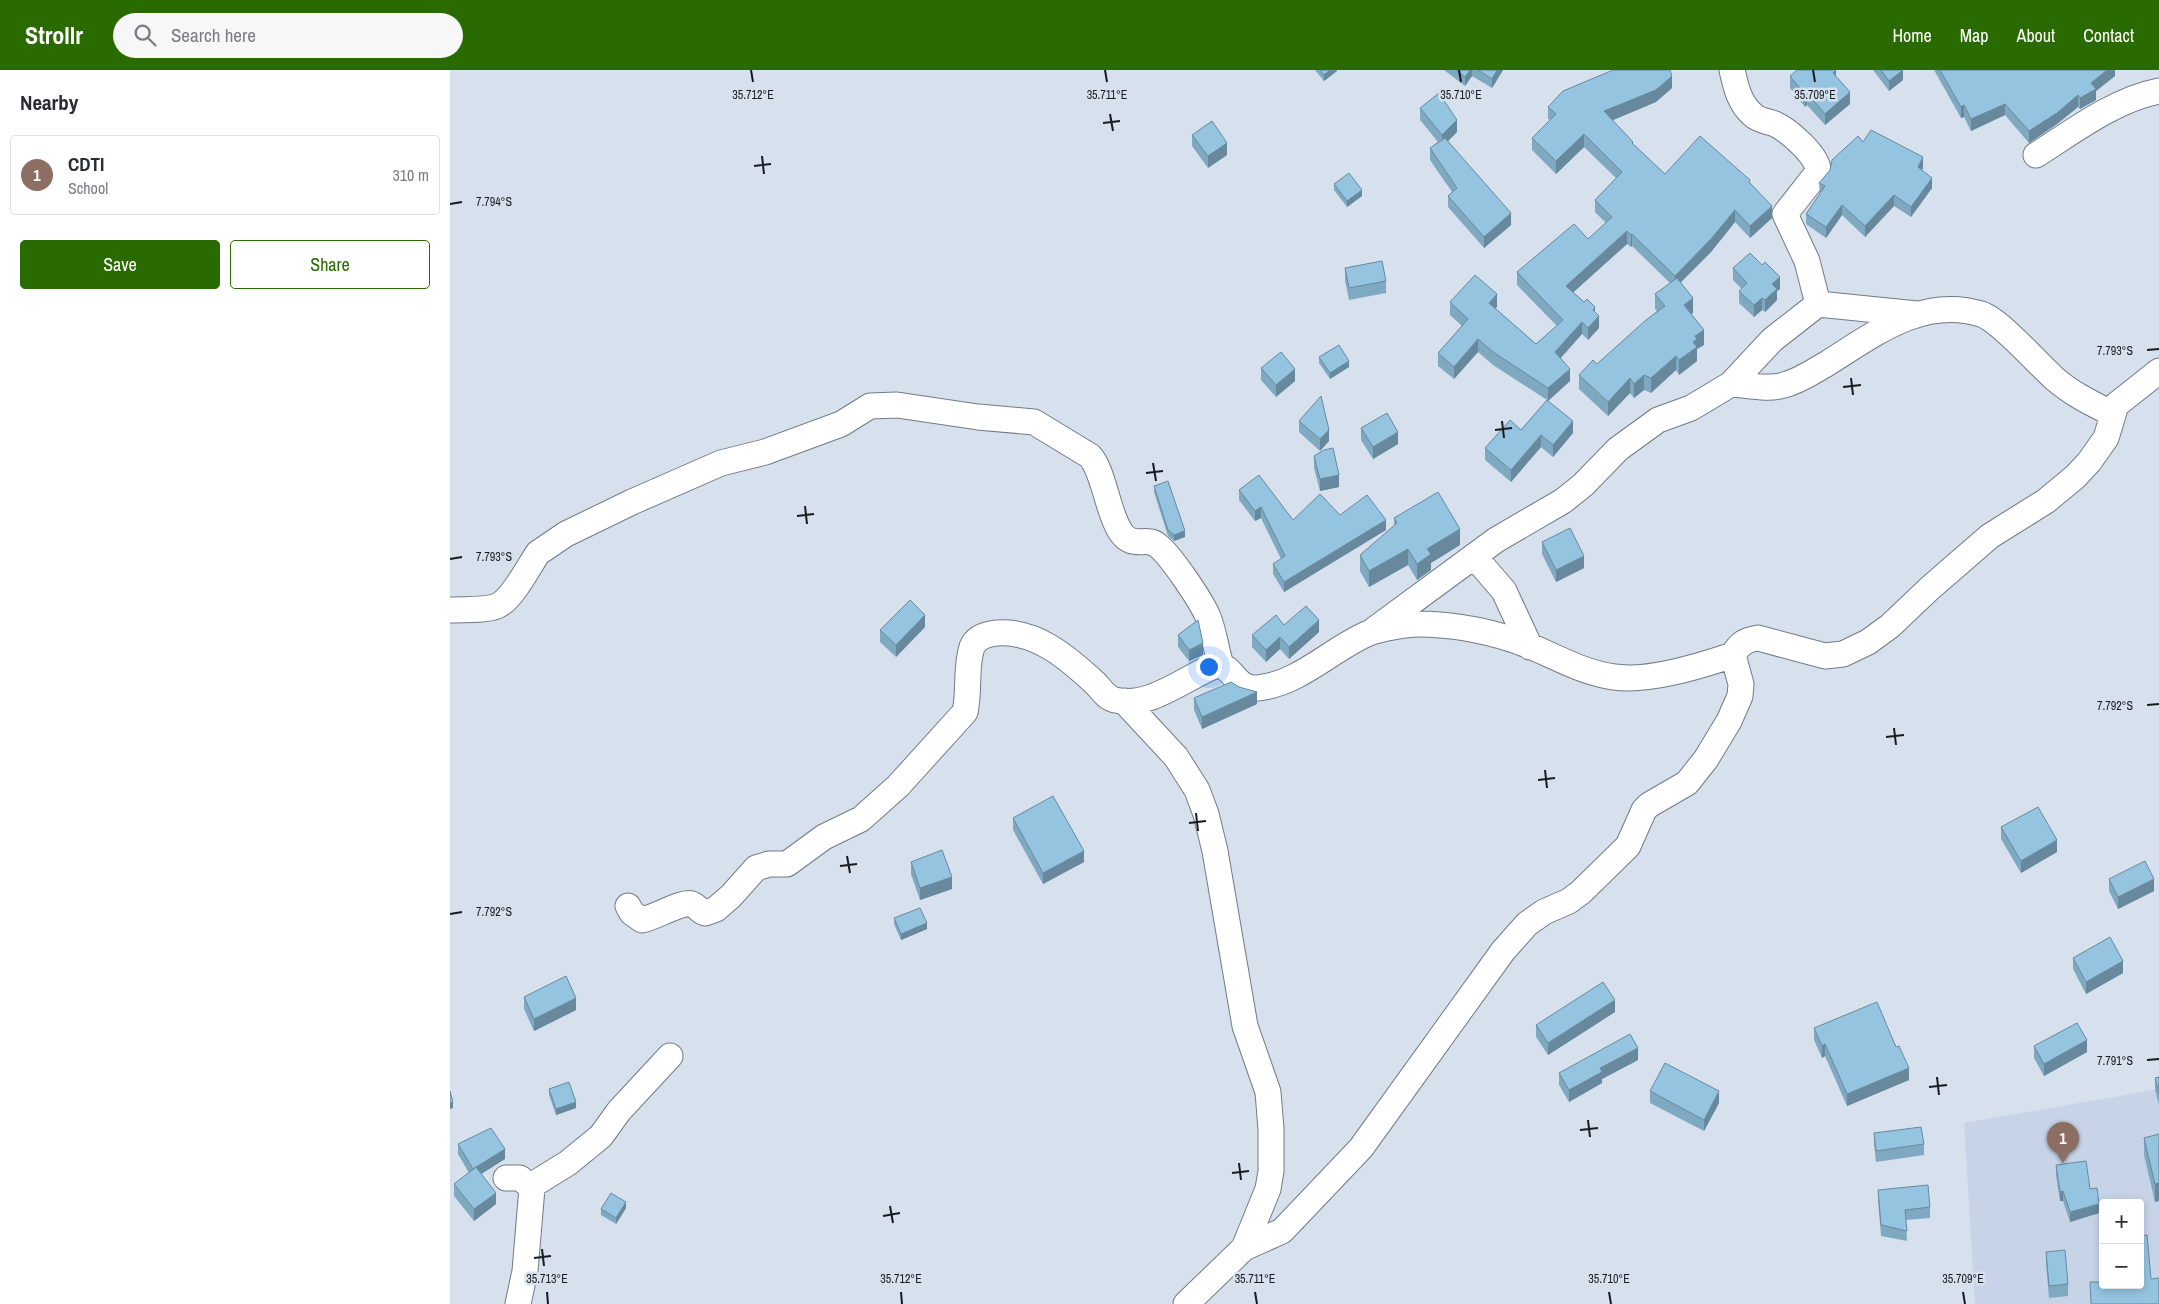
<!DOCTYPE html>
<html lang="en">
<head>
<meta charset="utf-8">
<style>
  :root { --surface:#fff; --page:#f7f7f7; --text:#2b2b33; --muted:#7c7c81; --line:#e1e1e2; --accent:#296b00 }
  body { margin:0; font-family:"Archivo Narrow",sans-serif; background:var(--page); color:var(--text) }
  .controls { position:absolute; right:15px; bottom:15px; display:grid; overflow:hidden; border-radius:5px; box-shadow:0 2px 8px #0003 }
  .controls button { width:45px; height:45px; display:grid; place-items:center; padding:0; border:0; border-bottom:1px solid var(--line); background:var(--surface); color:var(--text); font:25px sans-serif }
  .you { position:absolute; left:758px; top:596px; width:18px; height:18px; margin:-12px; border:4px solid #fff; border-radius:50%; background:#1a73e8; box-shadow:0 0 0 8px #1a73e833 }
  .badge { display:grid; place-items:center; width:32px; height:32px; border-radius:50%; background:var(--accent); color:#fff; font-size:16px; font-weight:700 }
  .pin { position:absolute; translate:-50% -41px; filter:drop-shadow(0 1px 2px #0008) }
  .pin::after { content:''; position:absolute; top:26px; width:18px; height:15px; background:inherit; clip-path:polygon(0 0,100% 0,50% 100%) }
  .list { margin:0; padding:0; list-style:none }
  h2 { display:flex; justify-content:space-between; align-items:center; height:65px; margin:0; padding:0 20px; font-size:21px }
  h2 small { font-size:16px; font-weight:400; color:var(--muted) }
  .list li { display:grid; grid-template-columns:32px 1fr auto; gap:15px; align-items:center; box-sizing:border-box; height:80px; margin:0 10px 10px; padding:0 10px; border:1px solid var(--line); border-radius:5px }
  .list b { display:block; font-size:19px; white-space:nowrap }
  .list p { margin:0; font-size:16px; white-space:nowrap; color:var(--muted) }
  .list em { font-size:16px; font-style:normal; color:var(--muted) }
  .actions { display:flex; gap:10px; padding:15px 20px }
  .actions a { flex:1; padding:11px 0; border:1px solid var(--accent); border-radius:5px; text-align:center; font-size:18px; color:var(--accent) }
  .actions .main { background:var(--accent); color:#fff }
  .icon { flex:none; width:28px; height:28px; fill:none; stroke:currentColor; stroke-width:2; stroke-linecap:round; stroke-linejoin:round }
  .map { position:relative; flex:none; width:1709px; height:1234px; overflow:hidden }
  header { display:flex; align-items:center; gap:30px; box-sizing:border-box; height:70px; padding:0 25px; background:var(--accent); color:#fff }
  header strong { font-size:24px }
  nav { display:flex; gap:28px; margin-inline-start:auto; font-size:18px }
  .search { width:350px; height:45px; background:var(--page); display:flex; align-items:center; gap:12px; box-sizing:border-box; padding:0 18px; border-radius:28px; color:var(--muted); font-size:19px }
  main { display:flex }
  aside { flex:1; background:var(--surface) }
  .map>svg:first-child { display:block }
  .built { fill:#c7d4e8; fill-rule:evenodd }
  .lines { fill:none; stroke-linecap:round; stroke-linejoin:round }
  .minor-casing { stroke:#727a86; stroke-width:27 }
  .minor { stroke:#fff; stroke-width:25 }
  .wall { fill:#7fa9c1 }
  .shaded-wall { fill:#68899d }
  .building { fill:#94c4e0; stroke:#68899d }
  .ticks { fill:none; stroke:#171a1f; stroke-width:2 }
  .ticks-label { font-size:12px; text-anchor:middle; fill:#171a1f; stroke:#d7e1ee; stroke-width:5; stroke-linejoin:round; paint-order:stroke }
</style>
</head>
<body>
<header>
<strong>Strollr</strong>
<div class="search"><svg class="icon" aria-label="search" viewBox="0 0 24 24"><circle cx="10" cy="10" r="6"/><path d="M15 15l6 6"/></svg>Search here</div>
<nav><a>Home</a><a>Map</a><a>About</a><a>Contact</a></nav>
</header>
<main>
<aside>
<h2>Nearby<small></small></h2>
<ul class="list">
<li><span class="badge" style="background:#8d6e63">1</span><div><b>CDTI</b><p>School</p></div><em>310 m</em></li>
</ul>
<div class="actions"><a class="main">Save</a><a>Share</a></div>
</aside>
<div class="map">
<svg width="1709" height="1234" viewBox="0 0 1709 1234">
  <rect width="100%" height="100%" fill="#d7e1ee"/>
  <path class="built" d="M1709,1019v215h-184l-11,-181zM1653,1133h37v82h-37z"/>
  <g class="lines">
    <defs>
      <path id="minor" d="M1282,0c4,17 7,33 21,45 6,6 15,6 22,9 13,6 45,33 43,48l-33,42 22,47 11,43
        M1586,85c38,-24 78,-55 123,-64
        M1281,314c16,1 38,6 53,1 16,-4 30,-14 44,-22 46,-29 95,-67 153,-49 19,6 57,50 74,65 17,15 38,25 58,35
        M1024,486l30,35 26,56
        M0,540c15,-1 34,1 47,-4 15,-6 32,-40 41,-53l28,-19 66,-32 89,-39 44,-11 76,-28 29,-18 27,-1 81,12 56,5 56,34c14,16 17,54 30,75 12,19 26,5 37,14 13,9 45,57 51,72 6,14 8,33 13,48
        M925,559l121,-89 67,-39 20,-16 35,-36 40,-29 33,-12 40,-24 41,-44 46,-36 99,10
        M674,631l52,56 21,33 9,24 9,37 30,175 23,66 3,37v42l-3,18 -24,59
        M178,836l4,7 10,7c12,-2 42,-20 50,-16 5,2 7,7 13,9l11,-4 15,-13 25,-28 13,-4h18l37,-27 37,-18 37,-33 67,-74c5,-22 0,-44 7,-65 4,-10 15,-13 25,-14 39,-3 71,25 98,50 7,7 11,15 20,17 35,9 72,-24 102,-35 17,1 18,25 41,23 43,-5 73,-39 111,-55 11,-4 37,-9 49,-9 30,0 64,6 93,15 35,11 66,33 103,38 36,5 85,-11 119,-22
        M56,1108h14l12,10
        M68,1234l7,-33 7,-83 2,-4 34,-21 33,-27 18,-25 51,-55
        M736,1234l58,-56 38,-17 79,-83 142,-197 24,-27 17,-12 25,-11 12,-9 47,-46 16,-36 5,-5 38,-22 19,-24 23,-38 11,-25 1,-12 -8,-29c6,-11 12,-15 25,-17l67,18 18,-2 25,-12 22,-16 40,-38 60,-52 56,-35 29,-24 14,-15 17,-24 10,-33 43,-34"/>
    </defs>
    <use href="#minor" class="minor-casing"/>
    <use href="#minor" class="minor"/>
  </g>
  <path class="wall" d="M865,0h22v1l-13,10z
    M994,0h59l-11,18 -20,-12 -7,10z
    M1423,0h30v10l-14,11z
    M1484,0h181v6l-19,15v9l-16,9 -2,-2 -21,17 -28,19 -24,-28 -34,16 -7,-14 -3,1z
    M1340,6l46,1 14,27 -25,21 -18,-20 -2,2 -15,-19z
    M1222,18l-16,14 -44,18 21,24 32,30 85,9 22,35 -22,20 -15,-16 -24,30 -30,30 12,31 -2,1 13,31 -7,4v12l-18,14 -3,-5 -25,23 -7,-3 -10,8 -4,-5 -22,23 -29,-27v-14l18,-11 60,-53 -2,-2v-15l15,-11 -38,-37 -1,1 -4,-3 -54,48 22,21 4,15 -11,12 -6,-6 -21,24 9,23 -22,20 25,32 -20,24 -12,-10 -30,35 -26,-22v-12l36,-18 26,-30 -54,-35 -15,-13 -24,27 -16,-13v-13l24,-27 -12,-11v-13l47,5 -2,1 41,36 21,-18 -40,-41v-13l71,-33 18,-16 -11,-11v-12l21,-22 -32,-31 -28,27 -24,-24v-12l18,-18 -2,-1v-12z
    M970,38l37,24 -9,9 63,84 -27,23 -36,-41v-11l4,-4 -22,-32v-12l8,-6 -18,-22z
    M742,65l35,20 -19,13 -16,-22z
    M1413,72l60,26 -1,2 10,18 -21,29 -17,-11 -29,31 -23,-22 -16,23 -20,-14v-10l14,-20 -1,-11z
    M884,114l28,12 -15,11 -13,-17z
    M895,198l41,13v12l-37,7 -4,-20z
    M1283,198l47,21 -3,2v9l-12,12 -3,-2 -8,7 -15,-14v-12l3,-2 -9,-9z
    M869,287l30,10 -19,12 -11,-16z
    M811,298l34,13 -19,16 -15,-17z
    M849,351l30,20 -9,10 -21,-19z
    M911,358l37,16 -25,15 -12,-19z
    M864,386l25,31 -19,4 -6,-23z
    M704,416l31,51 -11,4 -6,-5 -14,-44z
    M789,420l54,30 47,-5 46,15 -102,62 -11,-18v-10l8,-5 -20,-41 -6,3 -16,-21z
    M944,448l66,27 -29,18v7l-14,10 -9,-15 -39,22 -9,-16v-16l34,-29z
    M1092,472l42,26 -28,14 -14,-28z
    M834,555l35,7 -30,27 -9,-10 -14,13 -14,-15v-12z
    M475,557l-29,30 -16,-15v-12z
    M728,565l25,20 -14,6 -11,-14z
    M789,617l18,17 -55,25 -8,-19v-12z
    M563,748l71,44 -41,22 -30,-54z
    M1551,757l56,25 -36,21 -20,-34z
    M461,792l41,27 -32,11 -9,-26z
    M1659,809l45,12 -36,18 -9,-18z
    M444,848l33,11 -26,11 -7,-16z
    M1623,888l50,15 -37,21 -13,-25z
    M74,927l52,13 -42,21 -10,-22z
    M1165,942l-67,43 -12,-18v-12z
    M1364,958l95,52 -62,26 -22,-50 -3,2 -8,-18z
    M1584,976l53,6 -43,24 -10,-18z
    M1188,990l-36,19v4l-33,19 -10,-17v-12z
    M1709,1007v28l-4,-15v-12z
    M99,1019l27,19 -20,7 -7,-20z
    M1200,1021l69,12 -15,28 -54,-28z
    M1424,1063l50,11v11l-48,7 -2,-18z
    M1709,1064v67l-4,1 -11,-47v-17z
    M8,1074l47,15 -24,15 15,30 -22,17 -20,-25v-12l15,-11 -11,-19z
    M1606,1095l34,24 9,24 -29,9 -7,-21h-3l-4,-26z
    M1428,1120l52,17v11l-24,2 1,21 -26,-5 -3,-36z
    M176,1138l-10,16 -15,-9v-6z
    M1596,1182l22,32v12l-19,2 -3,-35z"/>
  <path class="shaded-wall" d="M880,0l7,1 -13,10v-6z
    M1020,0h2v6l-7,10v-9z
    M1047,0h6l-11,18v-9z
    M1386,0v12l-3,-9z
    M1453,0v10l-14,11v-10z
    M1657,0h8v6l-19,15v9l-16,9v-11l11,-15z
    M1222,6v12l-16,14 -52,22v-13z
    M1400,22v12l-25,21v-11z
    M1357,23v12l-2,2v-12z
    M1628,25v12l-21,17 -28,19v-12z
    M1555,34v11l-34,16v-12z
    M1514,35v12l-3,1v-11z
    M1007,50v12l-15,15v-12z
    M1134,64v13l-28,27v-13z
    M777,73v12l-19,13v-12z
    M1473,87v11l-5,10v-11z
    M1482,108v10l-21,29v-10z
    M912,120v6l-15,11v-6z
    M1444,125v11l-29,31v-11z
    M1392,135v10l-16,23v-11z
    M1322,136v12l-22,20v-12z
    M1285,140v12l-24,30 -36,36v-12z
    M1061,143v12l-27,23v-11z
    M1177,161v13l-61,55v-13z
    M1182,164v12l-1,1v-12z
    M1330,207v12l-3,2v9l-12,12v-12l7,-16z
    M1047,224v13l-8,8v-12z
    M1243,228v15l-9,7v-15z
    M1312,228v12l-8,7v-12z
    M1145,237v13l4,-4v12l-11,12v-12l5,-18z
    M1132,252v12l-27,30v-12z
    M1254,260v15l-7,4v12l-18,14v-15l14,-18 2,-6z
    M1028,269v13l-24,27v-12z
    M1226,286v14l-25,23v-15z
    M899,291v6l-19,12v-6z
    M845,299v12l-19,16v-12z
    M1120,299v12l-22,20v-13z
    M1194,305v15l-10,8v-14z
    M1180,308v15l-22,23v-14z
    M1123,351v12l-20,24v-12z
    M879,360v11l-9,10v-12z
    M948,362v12l-25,15v-12z
    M1091,365v12l-30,35v-12z
    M889,405v12l-19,4v-12z
    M811,437v11l-6,3v-10z
    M936,450v10l-102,62v-10z
    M1010,459v16l-29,18v7l-14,10v-16l10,-15z
    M735,461v6l-11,4v-6z
    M958,479v16l-39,22v-16z
    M1134,486v12l-28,14v-12z
    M475,545v12l-29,30v-12z
    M869,550v12l-30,27v-12z
    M830,567v12l-14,13v-12z
    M753,573v12l-14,6v-11z
    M807,622v12l-55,25v-12z
    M1607,770v12l-36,21v-12z
    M634,781v11l-41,22v-11z
    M502,807v12l-32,11v-12z
    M1704,809v12l-36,18v-12z
    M477,853v6l-26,11v-6z
    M1673,891v12l-37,21v-12z
    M126,928v12l-42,21v-12z
    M1165,930v12l-67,43v-12z
    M1637,970v12l-43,24v-12z
    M1375,974v12l-3,2v-12z
    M1188,978v12l-36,19v4l-33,19v-12l31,-22z
    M1459,998v12l-62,26v-12z
    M1269,1021v12l-15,28v-11z
    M3,1032v6l-3,1v-6z
    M126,1032v6l-20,7v-6z
    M55,1079v10l-32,20v-10z
    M1709,1113v18l-4,1v-18z
    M1613,1121v10h-3v-9z
    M46,1123v11l-22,17v-12z
    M176,1132v6l-10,16v-6z
    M1649,1134v9l-29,9v-10z"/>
  <path class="building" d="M870,0h10l-6,5z
    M1006,0h14l-5,7z
    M1028,0h19l-5,9z
    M1163,0h57l2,6 -16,14 -52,21 29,31 -1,1 33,31 35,-38 50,44 -1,2 23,24 -22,20 -15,-16 -24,29 -36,37 -43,-42 -1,1 -4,-4 -61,55 18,16 3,-3 8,8 -2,3 6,6 -11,12 -6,-6 -27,30 15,17 -22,19 -55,-36 -15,-13 -24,28 -16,-14 30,-34 -18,-17 25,-27 22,19 -8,9 47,41 27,-24 -46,-48 57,-48 14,15 24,-22 -17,-17 27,-28 -38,-38 -28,27 -24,-23 24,-24 -8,-7 15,-16z
    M1347,0h39l-3,3 17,19 -25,22 -18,-21 -2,2 -15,-19z
    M1431,0h22l-14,11z
    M1490,0h167l-16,13 5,6 -16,9 -2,-3 -21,18 -28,18 -24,-27 -34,15 -7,-14 -3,2z
    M989,23l18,27 -15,15 -22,-27z
    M762,51l15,22 -19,13 -16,-21z
    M1421,60l52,27 -5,10 14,11 -21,29 -17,-12 -29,31 -23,-21 -16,22 -20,-13 19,-28 -6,-3 11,-13 2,-10 26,-24 5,6z
    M995,68l66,75 -27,24 -36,-41 9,-8 -27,-40z
    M899,103l13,17 -15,11 -13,-17z
    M1300,183l12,12 3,-3 15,15 -8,7 5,5 -12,11 -3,-2 -8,7 -15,-14 8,-8 -14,-15z
    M932,191l4,20 -37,7 -4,-20z
    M1227,208l16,20 -9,7 20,25 -9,6 2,3 -4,3 4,5 -18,13 -3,-4 -25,22 -7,-3 -10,9 -4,-6 -22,24 -29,-27 14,-15 4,4 49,-44 19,-14 -10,-12z
    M889,275l10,16 -19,12 -11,-16z
    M831,282l14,17 -19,16 -15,-17z
    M871,326l8,34 -9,9 -21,-18z
    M1097,330l26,21 -20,24 -12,-10 -30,35 -26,-22 25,-28 11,10z
    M937,343l11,19 -25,15 -12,-19z
    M883,378l6,27 -19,4 -6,-23 10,-6z
    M809,405l34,45 27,-26 20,21 27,-20 19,25 -102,62 -11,-18 12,-8 -24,-49 -6,4 -16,-21z
    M718,411l17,50 -11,4 -6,-5 -14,-44z
    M988,422l22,37 -33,20 4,5 -14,10 -9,-15 -39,22 -9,-16 37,-32 -3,-5z
    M1120,458l14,28 -28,14 -14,-28z
    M460,530l15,15 -29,30 -16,-15z
    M856,536l13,14 -30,27 -9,-10 -14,13 -14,-15 24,-20 8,10z
    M748,550l5,23 -14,7 -11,-15z
    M781,612l8,5 18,5 -55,25 -8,-19z
    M603,726l31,55 -41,22 -30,-55z
    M1588,737l19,33 -36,21 -20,-34z
    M492,780l10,27 -32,11 -9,-26z
    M1695,791l9,18 -36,18 -9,-18z
    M470,838l7,15 -26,11 -7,-16z
    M1660,867l13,24 -37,21 -13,-24z
    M116,906l10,22 -42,21 -10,-22z
    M1153,912l12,18 -67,43 -12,-18z
    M1427,932l19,45 3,-1 10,22 -62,26 -22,-50 -3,2 -8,-18z
    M1627,953l10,17 -43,24 -10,-18z
    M1180,964l8,14 -38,20 2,4 -33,18 -10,-17z
    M1215,993l54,28 -15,29 -54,-29z
    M1709,1007v16l-4,-15z
    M119,1012l7,20 -20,7 -7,-20z
    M0,1021l3,11 -3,1z
    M1471,1057l3,17 -48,7 -2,-18z
    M41,1058l14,21 -32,20 -15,-25z
    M1709,1064v49l-4,1 -11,-46z
    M1636,1091l4,28 7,-1 2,16 -29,8 -7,-21 -3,1 -4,-27z
    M26,1097l20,26 -22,16 -20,-25z
    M1478,1115l2,22 -25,3 2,21 -26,-6 -3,-35z
    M161,1123l15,9 -10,16 -15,-9z
    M1652,1165h1v42z
    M1697,1165l4,44 8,-1v26h-68l-1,-22h13v3h37v-49z
    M1615,1180l3,34 -19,2 -3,-34z"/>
  <path class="ticks" d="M301,0l2,12M655,0l2,12M1009,0l2,12M1363,0l2,12M660,44l3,17M653,53l17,-2M312,86l2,18M304,96l17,-2M0,134l12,-2M1697,280l12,-1M1401,308l2,17M1393,317l18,-2M1052,351l2,17M1045,360l17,-2M703,393l3,18M696,403l17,-2M355,436l2,18M347,446l17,-2M0,489l12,-2M1697,635l12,-1M1444,658l2,17M1436,667l18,-2M1095,700l2,18M1088,710l17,-2M746,743l2,18M739,753l17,-2M397,786l3,17M390,796l17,-2M0,844l12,-2M1697,990l12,-1M1487,1007l2,18M1479,1017l18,-2M1138,1050l2,17M1130,1060l18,-2M789,1093l2,17M782,1103l17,-2M440,1136l3,17M433,1146l17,-3M92,1179l2,17M84,1188l17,-2M97,1222l1,12M451,1222l1,12M805,1222l2,12M1159,1222l2,12M1513,1222l2,12"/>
  <g class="ticks-label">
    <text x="303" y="29">35.712°E</text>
    <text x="657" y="29">35.711°E</text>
    <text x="1011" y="29">35.710°E</text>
    <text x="1365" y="29">35.709°E</text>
    <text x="44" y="136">7.794°S</text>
    <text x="1665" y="285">7.793°S</text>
    <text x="44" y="491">7.793°S</text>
    <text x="1665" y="640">7.792°S</text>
    <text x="44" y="846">7.792°S</text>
    <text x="1665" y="995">7.791°S</text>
    <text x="97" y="1213">35.713°E</text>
    <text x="451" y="1213">35.712°E</text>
    <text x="805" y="1213">35.711°E</text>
    <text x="1159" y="1213">35.710°E</text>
    <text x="1513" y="1213">35.709°E</text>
  </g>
</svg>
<div class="controls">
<button>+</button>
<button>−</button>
</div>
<div class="you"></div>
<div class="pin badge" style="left:1613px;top:1093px;background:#8d6e63">1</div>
</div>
</main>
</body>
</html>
